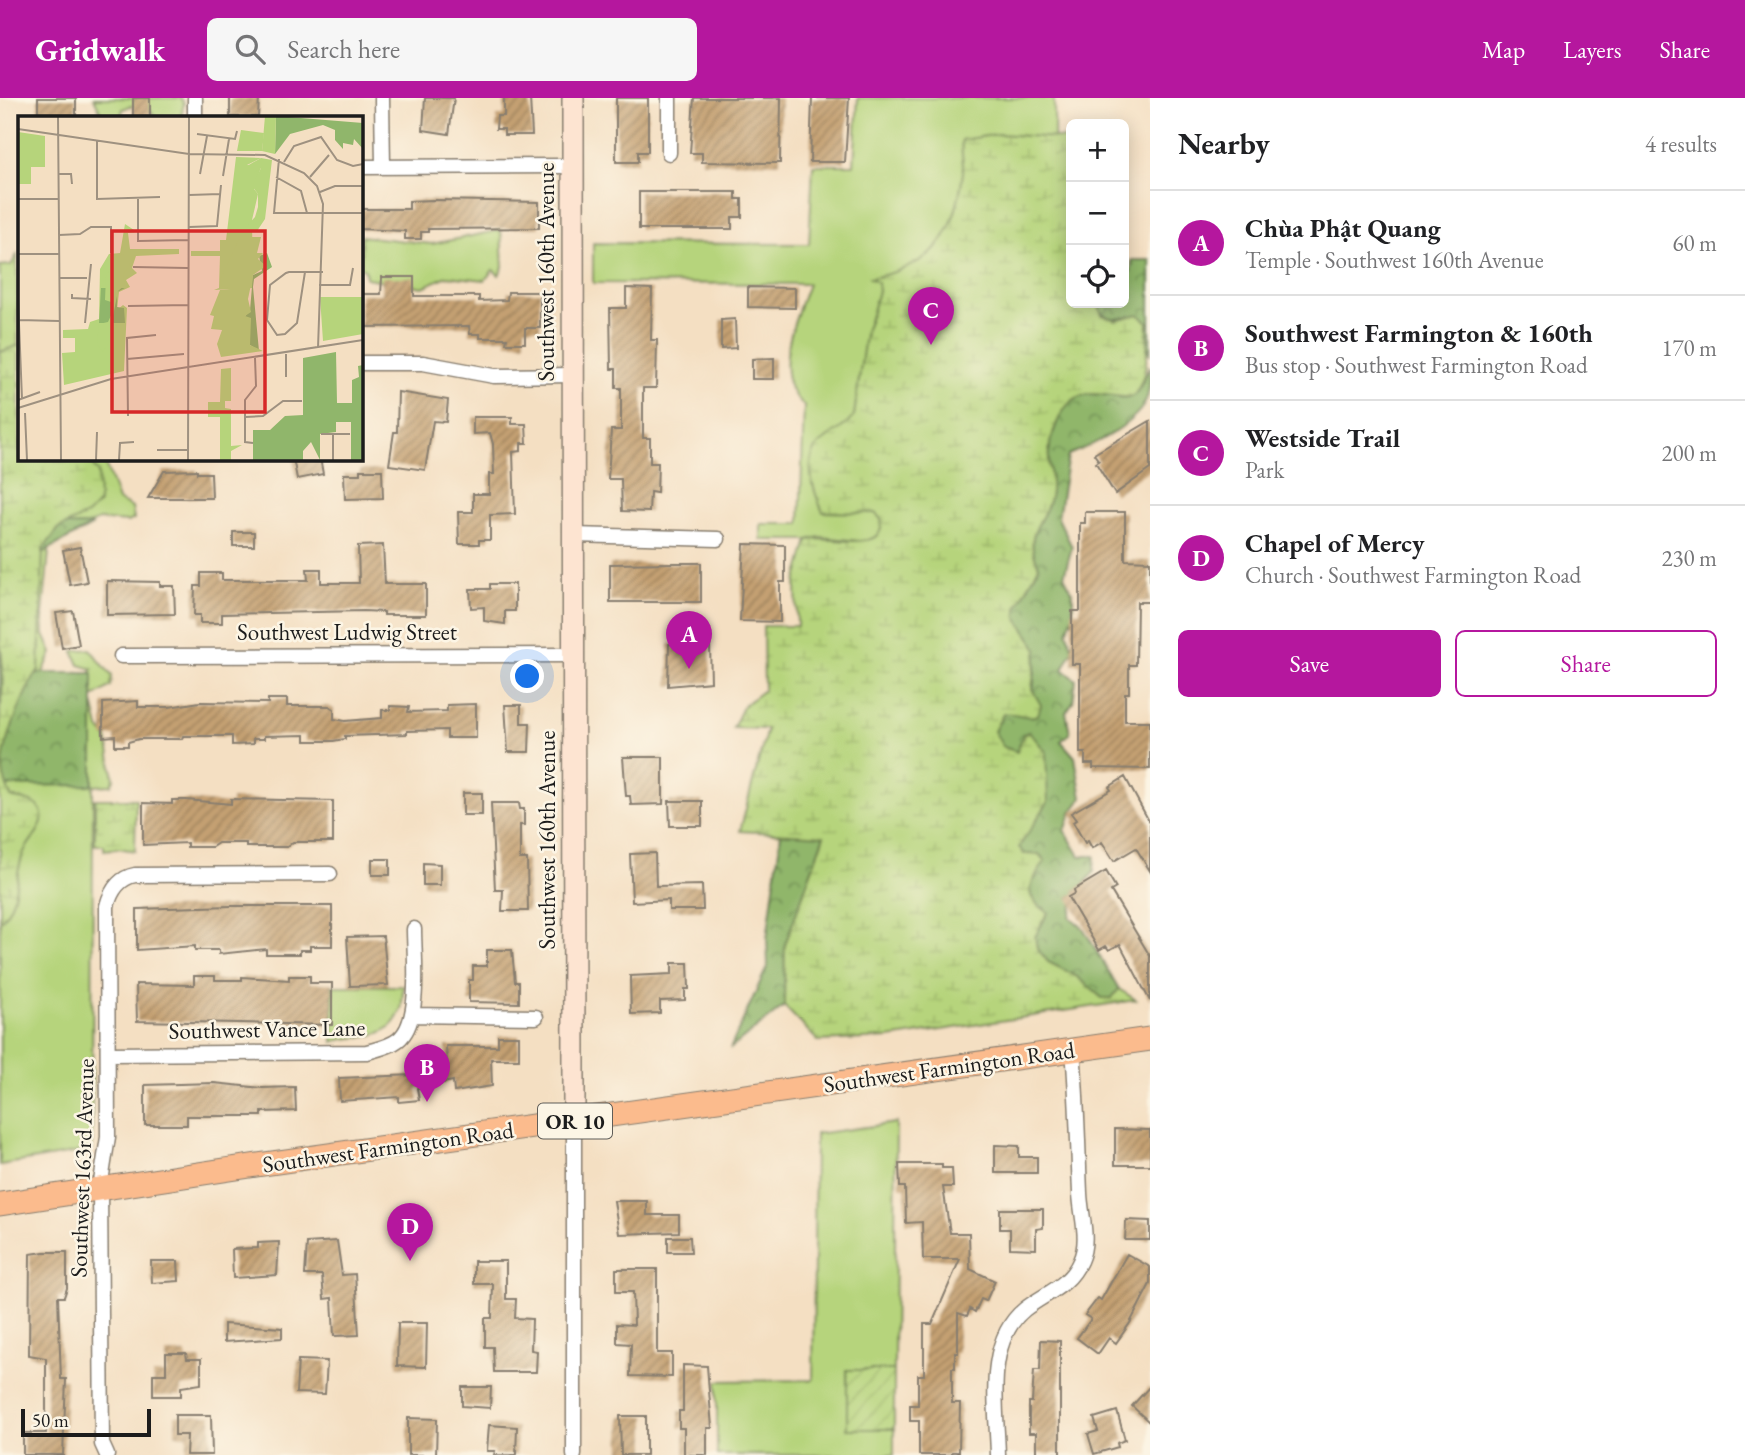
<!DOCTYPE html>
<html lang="en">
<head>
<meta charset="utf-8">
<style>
  :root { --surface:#fff; --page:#f6f6f6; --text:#202124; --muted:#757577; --line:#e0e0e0; --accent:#b5179e }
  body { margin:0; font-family:"EB Garamond",serif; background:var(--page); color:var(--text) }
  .controls { position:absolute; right:21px; top:21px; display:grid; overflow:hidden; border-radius:10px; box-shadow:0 4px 18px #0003 }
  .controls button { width:63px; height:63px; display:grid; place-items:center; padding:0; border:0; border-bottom:2px solid var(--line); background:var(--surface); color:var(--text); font:35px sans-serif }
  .scale { position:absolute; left:21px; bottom:18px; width:130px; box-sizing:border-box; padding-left:7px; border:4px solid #1c1c1c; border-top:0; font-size:19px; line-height:24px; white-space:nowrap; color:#1c1c1c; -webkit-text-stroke:5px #fcf5e5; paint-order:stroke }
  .you { position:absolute; left:528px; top:579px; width:24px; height:24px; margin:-18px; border:5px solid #fff; border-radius:50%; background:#1a73e8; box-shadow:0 0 0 10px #1a73e833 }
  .badge { display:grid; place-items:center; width:46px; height:46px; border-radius:50%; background:var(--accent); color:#fff; font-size:23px; font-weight:700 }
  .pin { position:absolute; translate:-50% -58px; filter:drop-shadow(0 2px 4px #0008) }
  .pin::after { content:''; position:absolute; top:37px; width:24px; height:21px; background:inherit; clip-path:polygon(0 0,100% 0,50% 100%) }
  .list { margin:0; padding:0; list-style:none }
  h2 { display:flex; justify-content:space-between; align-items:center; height:91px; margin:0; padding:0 28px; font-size:30px }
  h2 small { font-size:23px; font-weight:400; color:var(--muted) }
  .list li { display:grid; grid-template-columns:46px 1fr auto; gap:21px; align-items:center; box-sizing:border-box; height:105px; padding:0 28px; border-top:2px solid var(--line) }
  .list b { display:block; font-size:26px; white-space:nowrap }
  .list p { margin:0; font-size:23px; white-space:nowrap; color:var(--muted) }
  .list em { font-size:23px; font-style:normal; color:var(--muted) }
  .actions { display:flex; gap:14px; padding:21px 28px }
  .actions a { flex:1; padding:16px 0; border:2px solid var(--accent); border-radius:10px; text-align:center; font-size:24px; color:var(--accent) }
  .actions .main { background:var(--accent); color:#fff }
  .icon { flex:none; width:38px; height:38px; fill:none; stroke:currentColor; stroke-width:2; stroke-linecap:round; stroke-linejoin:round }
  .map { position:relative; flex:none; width:1150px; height:1357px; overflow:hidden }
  header { display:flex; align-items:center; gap:42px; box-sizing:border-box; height:98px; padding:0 35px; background:var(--accent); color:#fff }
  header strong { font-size:33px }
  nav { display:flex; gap:38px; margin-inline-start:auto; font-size:24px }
  .search { width:490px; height:63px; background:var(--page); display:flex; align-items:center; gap:18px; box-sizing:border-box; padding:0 24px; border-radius:10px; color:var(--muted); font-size:26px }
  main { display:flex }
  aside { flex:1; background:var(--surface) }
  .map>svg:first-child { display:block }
  .green { fill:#b6d47b; stroke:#69784c; stroke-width:2 }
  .forest { fill:url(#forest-crowns); stroke:#566944; stroke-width:2 }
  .wetland { fill:url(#wetland-marsh); stroke:#69784c; stroke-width:2 }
  .garden { fill:url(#garden-furrows); stroke:#69784c; stroke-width:2 }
  .building { fill:url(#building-hatch) }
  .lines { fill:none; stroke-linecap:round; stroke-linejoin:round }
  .street-casing { stroke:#887e6f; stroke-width:17 }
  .secondary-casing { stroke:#887e6f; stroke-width:24 }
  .primary-casing { stroke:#887e6f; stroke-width:25 }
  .street { stroke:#fff; stroke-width:14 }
  .secondary { stroke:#fde4d1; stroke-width:21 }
  .primary { stroke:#fbbb8d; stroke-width:23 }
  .labels { text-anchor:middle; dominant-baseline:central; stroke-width:5; stroke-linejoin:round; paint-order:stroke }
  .shield { fill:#fcf5e5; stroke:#5f5d58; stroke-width:2 }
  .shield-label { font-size:21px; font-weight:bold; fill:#1c1c1c }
  .street-label { font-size:23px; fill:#1c1c1c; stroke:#fcf5e5 }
  .inset-road { fill:none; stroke:#9e9180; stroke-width:2 }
  .view { fill:#d62828; fill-opacity:0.15; stroke:#d62828; stroke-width:3.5 }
  .inset-edge { fill:none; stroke:#1c1c1c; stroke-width:3.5 }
</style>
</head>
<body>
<header>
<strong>Gridwalk</strong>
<div class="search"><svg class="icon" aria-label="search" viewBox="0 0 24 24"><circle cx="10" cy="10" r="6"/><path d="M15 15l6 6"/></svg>Search here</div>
<nav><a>Map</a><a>Layers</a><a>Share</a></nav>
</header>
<main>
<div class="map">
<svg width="1150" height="1357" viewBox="0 0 1150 1357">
  <defs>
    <pattern id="forest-crowns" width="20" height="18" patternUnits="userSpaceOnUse" patternTransform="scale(1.75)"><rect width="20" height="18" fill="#90b66b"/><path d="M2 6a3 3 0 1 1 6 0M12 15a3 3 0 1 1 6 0" fill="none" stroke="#759357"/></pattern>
    <pattern id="wetland-marsh" width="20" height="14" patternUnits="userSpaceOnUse" patternTransform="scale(1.75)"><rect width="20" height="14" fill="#b6d47b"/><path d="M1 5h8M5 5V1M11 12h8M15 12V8" fill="none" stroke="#9cb56a"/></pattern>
    <pattern id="garden-furrows" width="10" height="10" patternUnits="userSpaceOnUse" patternTransform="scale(1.75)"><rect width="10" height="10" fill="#b6d47b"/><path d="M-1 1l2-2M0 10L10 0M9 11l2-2" fill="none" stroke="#9cb56a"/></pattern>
    <pattern id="building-hatch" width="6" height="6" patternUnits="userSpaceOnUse" patternTransform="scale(1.75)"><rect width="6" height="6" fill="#c4a072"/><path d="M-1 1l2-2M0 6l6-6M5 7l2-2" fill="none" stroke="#9e825d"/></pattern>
  </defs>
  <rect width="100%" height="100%" fill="#fcf5e5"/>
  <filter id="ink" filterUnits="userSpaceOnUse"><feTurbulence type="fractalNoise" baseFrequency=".0143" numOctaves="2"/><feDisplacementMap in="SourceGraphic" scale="14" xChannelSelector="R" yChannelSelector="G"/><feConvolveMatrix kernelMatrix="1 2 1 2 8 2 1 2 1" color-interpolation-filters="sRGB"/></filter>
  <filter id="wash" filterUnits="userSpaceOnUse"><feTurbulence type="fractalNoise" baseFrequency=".00686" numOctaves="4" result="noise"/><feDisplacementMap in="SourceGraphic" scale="28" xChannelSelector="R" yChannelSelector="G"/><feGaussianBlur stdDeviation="1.57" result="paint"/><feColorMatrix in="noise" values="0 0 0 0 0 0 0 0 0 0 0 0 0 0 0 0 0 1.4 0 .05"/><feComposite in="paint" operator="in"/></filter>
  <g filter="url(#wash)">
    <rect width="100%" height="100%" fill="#f4dfc2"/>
    <path class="green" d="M94,0h87l3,5 -3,14h-26l-6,-8 -19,-3 -7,3 -2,8h-18z
      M858,0h196l1,163 -177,275 -9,6 -49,-5 -12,3h-47v-16h39l4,-118c-35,-29 -9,-87 4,-122l-215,-1v-40l216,1 4,-79h41z
      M501,132l2,37 -4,8 -6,-5 -8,10 -38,-4 -24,11 -57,-9 -1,-9 -4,-1v-32l71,8z
      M17,157l2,203 88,1 -2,4 13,37 14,8 2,11 -6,3 -29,-2 -40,17 -10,14 -6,63 1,21 8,18 -16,34c17,-8 33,-18 53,-13l4,-5 -14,-4 -6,-14 17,-2 22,27 -1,10 -19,12 7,30 8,10 7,41 -3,6 -18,1 -1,364 -92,15v-899l11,-1z
      M333,888h71c-2,8 -1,15 -3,23 -11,34 -42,24 -68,33z
      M896,1025l-2,247 -47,1v57l47,1v26h-177v-74l96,-1 2,-246z"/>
    <path class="forest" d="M1132,162h18v95l-13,-40c-15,3 -36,9 -39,-12h26v-27l7,-5z
      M1150,268c0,12 0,32 -8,42 -19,23 -48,37 -74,47l-10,63 14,29 -8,29 9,17v22l-6,17 6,18 -10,19 13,11 -3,22 -7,10 4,21 -9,8 14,16 7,41 -10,13 -7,20 15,25h15l-1,16 -19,23 -5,22 13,11 36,61 -7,9h-10l-26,-22 -28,-14 -12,-14 -1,-11 13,-25c-29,-17 -17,-28 -3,-51l-6,-7h-15l-6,-7 30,-45 -25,-67 -5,17 -15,-5 -9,-16 9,-17 7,-2 21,5 6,-69 -20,-30v-10l22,-42c-19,-36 9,-44 12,-75 1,-12 -3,-25 -2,-38 1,-15 11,-44 24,-53 19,-15 52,5 62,-6 6,-6 11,-20 15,-28z
      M93,427l-55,30v118h55v112l-93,1v-260z
      M781,735l43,2 -39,110 -1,61 -54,43 38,-84 -1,-26z"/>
    <path class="wetland" d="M999,36l72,5v164h27l4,12 14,5 22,-6 10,8c-2,26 2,50 -13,72 -9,10 -42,-9 -62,6 -13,9 -23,37 -24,53 -1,12 3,25 2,38 -3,31 -31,39 -12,75l-22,42v10l20,30 -5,41 9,16 -3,10c-12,5 -23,-4 -35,-1l-9,17 9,16 14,5 6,-17 6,-4 17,21 2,50 -29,45 5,7h15l6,7c-14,23 -26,34 3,51l-13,25 2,11 11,14 28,14 26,22h10l7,-9 17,11 -247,38 -71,3 -34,-35 1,-61 39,-109 -84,-5 27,-102 -34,-1 11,-23 20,-15 -1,-64h34l-1,-43 12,-43c22,-5 79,15 73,-21l-6,-6 -52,-1c-8,-18 -19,-45 -7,-64 9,-12 28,-18 38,-32l11,-81 13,-44 -1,-9 -7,-4c66,-12 85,-41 93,-106 1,-11 -3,-22 -1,-32z
      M19,247v113l68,1 11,13 1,31 -12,12 -28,13 -16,21 -4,121c-13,16 -39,81 -36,101 1,9 5,18 8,26 9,3 24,3 29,12 9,15 -10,30 -16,43 -12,28 -2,44 -24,70v-215c4,-7 3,-54 0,-62v-293z
      M95,701h41l-1,52 -17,-3 -14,2v-5h-9z"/>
    <path class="garden" d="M847,1272h47v59h-47z"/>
    <g id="blocks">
      <path class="building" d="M38,0h38v19h-38z
        M133,0h17v19h-17z
        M230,0h29l-1,19h-28z
        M425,0h29l-5,36 -26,-4z
        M504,0h26l2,37h-28v-6h-8l1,-13h7z
        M616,0h32v54h-10v10h-22z
        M694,0h87l-1,65 -78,-1v-9h-12z
        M812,0h37l-4,64h-35z
        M639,94h97v7h6v18h-10v12h-93z
        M434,102l105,2v26l-111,1v3h-7v7h-16v-8l-45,-2v-20h49v-8z
        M382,179h32v19h65v5l28,-1 1,-8h32v36h-15v15h-19l1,-5h-27v-4h-10l-1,-8 -109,1v-33h21z
        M748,189l47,1v20l-47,-1z
        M626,190l26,1 -1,51h6l-1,48h-13v50h7v25h8l-1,30 -7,-1 -1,20 -27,-1 -1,-32h-13l3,-49h10v-42h-5v-19h-5l-1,-61h16z
        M735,221l1,29 -15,1v-29z
        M774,260v21h-22v-20z
        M398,294l50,8 -2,22 -13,-1 -8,49 -36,-5 5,-33h3z
        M473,319h39v7h14l1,19h-6v8l-8,1 2,62 -25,1v25h-11v4h-20l-1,-32h15v-18h16v-20h5l-1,-30 -3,-11 -17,1z
        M1150,323v48l-35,25 -19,-31 3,-2 -5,-7z
        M293,360h27l3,16 -26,5z
        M197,372v3h14l1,25h-64l16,-27z
        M360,372h22l1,28 -38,1 -1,-25h16z
        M1085,414h40v48l25,1v41h-13l-1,63h-7v28h-4v28h25v48l-57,-1v-4h-8v-11h-5v-89h-8v-53h8v-88h5z
        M233,434h21v14h-21z
        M744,446l41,1v37h-5v40l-40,-1z
        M383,447l2,39h41v31h-42v-3l-20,-1 -142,3v9h-22v-8h-6l1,-29h6v-13h21v7h86l-1,-11h14v14h38l-1,-37z
        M80,449l7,35 -17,3 -7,-35z
        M676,465h25v39h-91v-38z
        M107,483l53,1v4h14l1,28 -68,1z
        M490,486h25v27h-10v13l-21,-3v-14l-13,1 -1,-19h20z
        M73,513l6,34 -17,3 -6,-35z
        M669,546h41l1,38 -43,4z
        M268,601h19v7h42l5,3v10l11,2 37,-3v-8h8v-4l19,1 -1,5 39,-1v-6l29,-1v34h-29v-8l-40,1v3l-62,2v3l-12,2h-28v-6l-41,1v3h-11v5l-21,1v-9h-49l-1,3h-43l-11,3v4h-13v-10l-12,1v-34l35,-2v6h31l31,-5 68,1z
        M505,607h16v18h9l-1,29h-21z
        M623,659h40v47l-32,1 -1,-9h-4z
        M1125,679l25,46v48l-14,-23 -22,13 -12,-19 -10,6 -4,-7 -3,2 -12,-21 3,-2 -5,-7 40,-23 -2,-3z
        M463,695h19v22h-19z
        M231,701l102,2v41h-40l-6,5h-41v-4h-28l-6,4h-25v-4l-44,2v-42l29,1v-4h14l45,4z
        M669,703h33v25h-32z
        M491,705h28l1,6h4v16h-4v34h7l1,52h-26l1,-21h-8z
        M655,755l1,33 46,-1 1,25h-34v-10l-37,2 -2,-48z
        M372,761h18v16h-18z
        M423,765l17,1v21h-17z
        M1106,773l10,17 -5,3 39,65v45l-30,-57 -11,6 -3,-4 -7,4 -31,-53 7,-4 -1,-3z
        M232,808h100v40h-22v4h-10v4h-34v-5l-47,5v-4h-24v-4l-58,4v-41z
        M383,838l5,49 -38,1 -3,-49z
        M487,852h25l3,32h4v21l-50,-1v-22h4v-14h14z
        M672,865h16l1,26h-4v11l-25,1v12l-29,1 -1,-38 42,-2z
        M194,878h21v4h27v-3l47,3v-4h21v7h22v42l-195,-4 -1,-37 58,1z
        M498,938h21v23h-28l1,27 -38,6 -1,-11 -36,7 2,12 -20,2v-5l-59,4 -1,-23 76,-3 -1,-4 33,-6 -1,-19h52z
        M214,985l48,5 33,-1 1,24 -34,1v4h-75v9h-42v-40z
        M1115,1031l35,1v35h-35z
        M995,1047l24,1v11h18v16h-42z
        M899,1066h43v4h10l1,19h-10l7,46h19l1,36 25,12 -9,20 -5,-2 -6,13 -5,-3 -3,7 -9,-3v40h-3v15h-3v35h8l-1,49h-7v3h-33v-34h-9v-16h8v-30h6v-51h8l28,-65h-37l-1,-37 -16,1 -1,-36h-5z
        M614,1103h33v14h32v17l-60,2z
        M1000,1111h43v19l-7,1v20l-26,-1v-19h-10z
        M1126,1122l24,1v19h-25z
        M668,1139h22l1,15h-23z
        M337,1143l5,34 13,-1 4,61 -25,1 -2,-38 -8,1 -2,-24h-17l2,-32z
        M279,1144l-2,33 -44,3 -1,-29 26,-1v-5z
        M44,1154h23v36l-3,9h-6l3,82h5l-3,76h-40v-22h23v-75l-17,-3 1,-101z
        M1127,1156l23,13v17l-20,39 -14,20 -7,-5 -11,16 -21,-16 14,-19 -6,-4 13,-17 3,2z
        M151,1163h27l1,20 -27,2z
        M474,1163h32v38h10l-1,19 17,1 -1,31 6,1 -1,21h-42l-1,-25h-8v-29h7l1,-34h-19z
        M616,1171h41v84h15v24l-42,-1 1,-32 -14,-1v-19l17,1 -1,-33h-17z
        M398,1225h29l-1,44 -29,-1z
        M224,1226l58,4v10l-58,4z
        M1041,1242l19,1v113l-24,-1v-20h-7v-31h3l2,-32h6z
        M166,1255h20l1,6h14v25l-20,3v9h-28v-22h13z
        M298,1262l29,1 -2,33 -29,-1z
        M683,1267l24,1 5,62h-5v27h-23v-27h-5v-17h4z
        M1150,1288v37l-18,-17z
        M462,1289h29l-1,21 -28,-2z
        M1117,1313l8,29 -8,3 1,4 -24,7 -6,-20 10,-3 -4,-13z
        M175,1317h36l1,40h-26l1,-20h-12z
        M620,1318h26v39h-25z
        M408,1320l29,1 -1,36h-28z
        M489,1327l28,2 -1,28h-22l1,-4h-8z"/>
    </g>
  </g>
  <g filter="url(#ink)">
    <use href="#blocks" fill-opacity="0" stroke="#887e6f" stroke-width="2"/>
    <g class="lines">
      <defs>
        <path id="street" d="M195,0v19
          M382,0l1,69
          M669,0v55
          M360,69l213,-1
          M360,265h63l71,13 79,-1
          M573,437l145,4
          M121,558l452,-1
          M413,917l123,2
          M109,956l258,-2c10,-3 22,-5 31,-12 24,-18 16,-82 16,-111
          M107,1357l-5,-11 -2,-256 8,-51 -1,-231c4,-15 12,-28 28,-31l195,-1
          M574,1357v-334
          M998,1357c-1,-47 -14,-113 27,-146 20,-16 44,-22 55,-48 10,-22 1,-44 0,-68 -2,-48 -3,-96 -7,-143"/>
        <path id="secondary" d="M573,0l1,1023"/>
        <path id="primary" d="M0,1106l257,-39 893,-126"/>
      </defs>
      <use href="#street" class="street-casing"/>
      <use href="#secondary" class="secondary-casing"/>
      <use href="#primary" class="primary-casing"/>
      <use href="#street" class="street"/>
      <use href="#secondary" class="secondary"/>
      <use href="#primary" class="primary"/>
    </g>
  </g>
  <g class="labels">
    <rect class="shield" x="538" y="1005.5" width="74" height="35" rx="5"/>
    <g class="shield-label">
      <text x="575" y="1023">OR 10</text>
    </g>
    <g class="street-label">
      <text transform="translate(546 174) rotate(-90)">Southwest 160th Avenue</text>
      <text x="347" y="534">Southwest Ludwig Street</text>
      <text transform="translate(547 742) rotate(-90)">Southwest 160th Avenue</text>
      <text transform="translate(267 931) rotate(-1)">Southwest Vance Lane</text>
      <text transform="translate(949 969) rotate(-8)">Southwest Farmington Road</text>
      <text transform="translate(388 1049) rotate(-8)">Southwest Farmington Road</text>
      <text transform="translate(82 1070) rotate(-88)">Southwest 163rd Avenue</text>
    </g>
  </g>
  <g transform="translate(18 18)">
    <rect width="345" height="345" fill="#f4dfc2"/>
    <path d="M223,14l23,3 -2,18h-25zM0,16l27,4v31h-14v17h-13zM218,41l25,1 -14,7 14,2 -7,22 4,5 -6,26 1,68 -39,2 5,-2 1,-32h-29v-5h29v-11h6zM107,108l12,8 -9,1 2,16h49v5l-43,2 -4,12 5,5 -11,7 4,7 -11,5 -2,18 6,-5 4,3 -3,63 -60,14 -2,-32 13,-1v-14h-12v-8l25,-1 2,-7 9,-3 1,-50 9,-15 11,-1zM302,181h43v37l-40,7zM213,252v33h-6v7l6,1v37l11,-1 -11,6v9h-11v-43h-12v-15h12l1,-33z" fill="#b6d47b"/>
    <path d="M258,0l87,7v26l-9,-10 -1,6 -10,-2v6l-8,-9v-10l-12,-5 -33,9 -15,20zM249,137l5,14 -18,12 -1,8 6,64 -9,-6 -5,-29 5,-6 3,-35 9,-4 -3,-15zM83,172h24l-8,4v15l7,1 1,15h-26zM318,236l1,51h15v-23l7,-3 -1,-11 5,-1v95h-12v-38h-15v10l-16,2v26l-9,-18 -8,9v9h-50v-30h17l15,-14 18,-1v-57z" fill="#90b66b"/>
    <path d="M247,0h11l-1,38 -13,-3zM243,42l11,2 -7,59 -8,12h-15l13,-14 3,-10v-13l-6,-8 9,-18 -7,5 -1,-7h-6zM222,121h21l-4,16h6l-5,6 8,7 -13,9 -5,24 3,13 -6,4 6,2 -1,27 13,6 -42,6 -4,-13 5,-14 -11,-1 3,-13 -4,-1 10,-25 10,-1 -8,-3 -2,-6zM106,138h12l-13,21 2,10 -7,6 -6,30 6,7 -15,24 -6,-8 2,-20 9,-2 5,-11 -2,-9 -6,-2 1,-23 9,-20z" fill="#b6d47b"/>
    <path class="inset-road" d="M40,0l3,344M0,13l171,25 76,1 39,18 13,13 6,18 -5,144M179,18l38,5 2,-8M79,25v58l63,-2M261,43l-5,54h89M266,46l10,-16 27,-9 16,23 16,6 10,-2M41,58h12l1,10M182,58l7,-38M205,60l6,-37M258,61l25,14 6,22M292,61l19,-22M302,76l15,-6h28M171,79l31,-1M0,83h41M120,83v42l50,-1M171,111l28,-1 4,-41M93,112v25M41,119l21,-1 11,-7h21M0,138h42M115,151l55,1M287,156l-8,51 -12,11 -8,1 -10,-15 3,-35 16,-12 3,-1h34M42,162h27M301,169h31l3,-17M54,178v4l19,1M0,182l4,101M110,190l60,-1M1,204l40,1M67,207l6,-59M268,238v23M109,243l57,-5M0,284l22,-8M0,292l93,-29 252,-39M7,297l2,47M110,300l-1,-78 29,-3M227,301l18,-1 20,-15h19M303,318h29M315,318v26M235,327l-8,-1v-42l11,-14 -1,-28M139,334h31M78,344l1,-28M101,344l1,-17 14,-1M170,344l1,-344"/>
    <path class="view" d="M94,115h153v181h-153z"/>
    <rect width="345" height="345" class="inset-edge"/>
  </g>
</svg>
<div class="controls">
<button>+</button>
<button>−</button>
<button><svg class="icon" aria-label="locate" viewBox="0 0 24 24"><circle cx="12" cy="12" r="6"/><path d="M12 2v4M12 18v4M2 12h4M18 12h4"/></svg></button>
</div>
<div class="scale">50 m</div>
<div class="you"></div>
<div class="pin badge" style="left:689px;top:571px">A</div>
<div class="pin badge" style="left:427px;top:1004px">B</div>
<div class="pin badge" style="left:931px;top:247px">C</div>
<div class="pin badge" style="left:410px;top:1163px">D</div>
</div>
<aside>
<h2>Nearby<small>4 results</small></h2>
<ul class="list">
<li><span class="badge">A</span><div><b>Chùa Phật Quang</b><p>Temple · Southwest 160th Avenue</p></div><em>60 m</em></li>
<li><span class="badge">B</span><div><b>Southwest Farmington &amp; 160th</b><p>Bus stop · Southwest Farmington Road</p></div><em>170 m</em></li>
<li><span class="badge">C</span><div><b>Westside Trail</b><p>Park</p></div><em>200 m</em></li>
<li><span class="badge">D</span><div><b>Chapel of Mercy</b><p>Church · Southwest Farmington Road</p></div><em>230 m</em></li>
</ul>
<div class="actions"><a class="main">Save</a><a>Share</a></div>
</aside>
</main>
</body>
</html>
